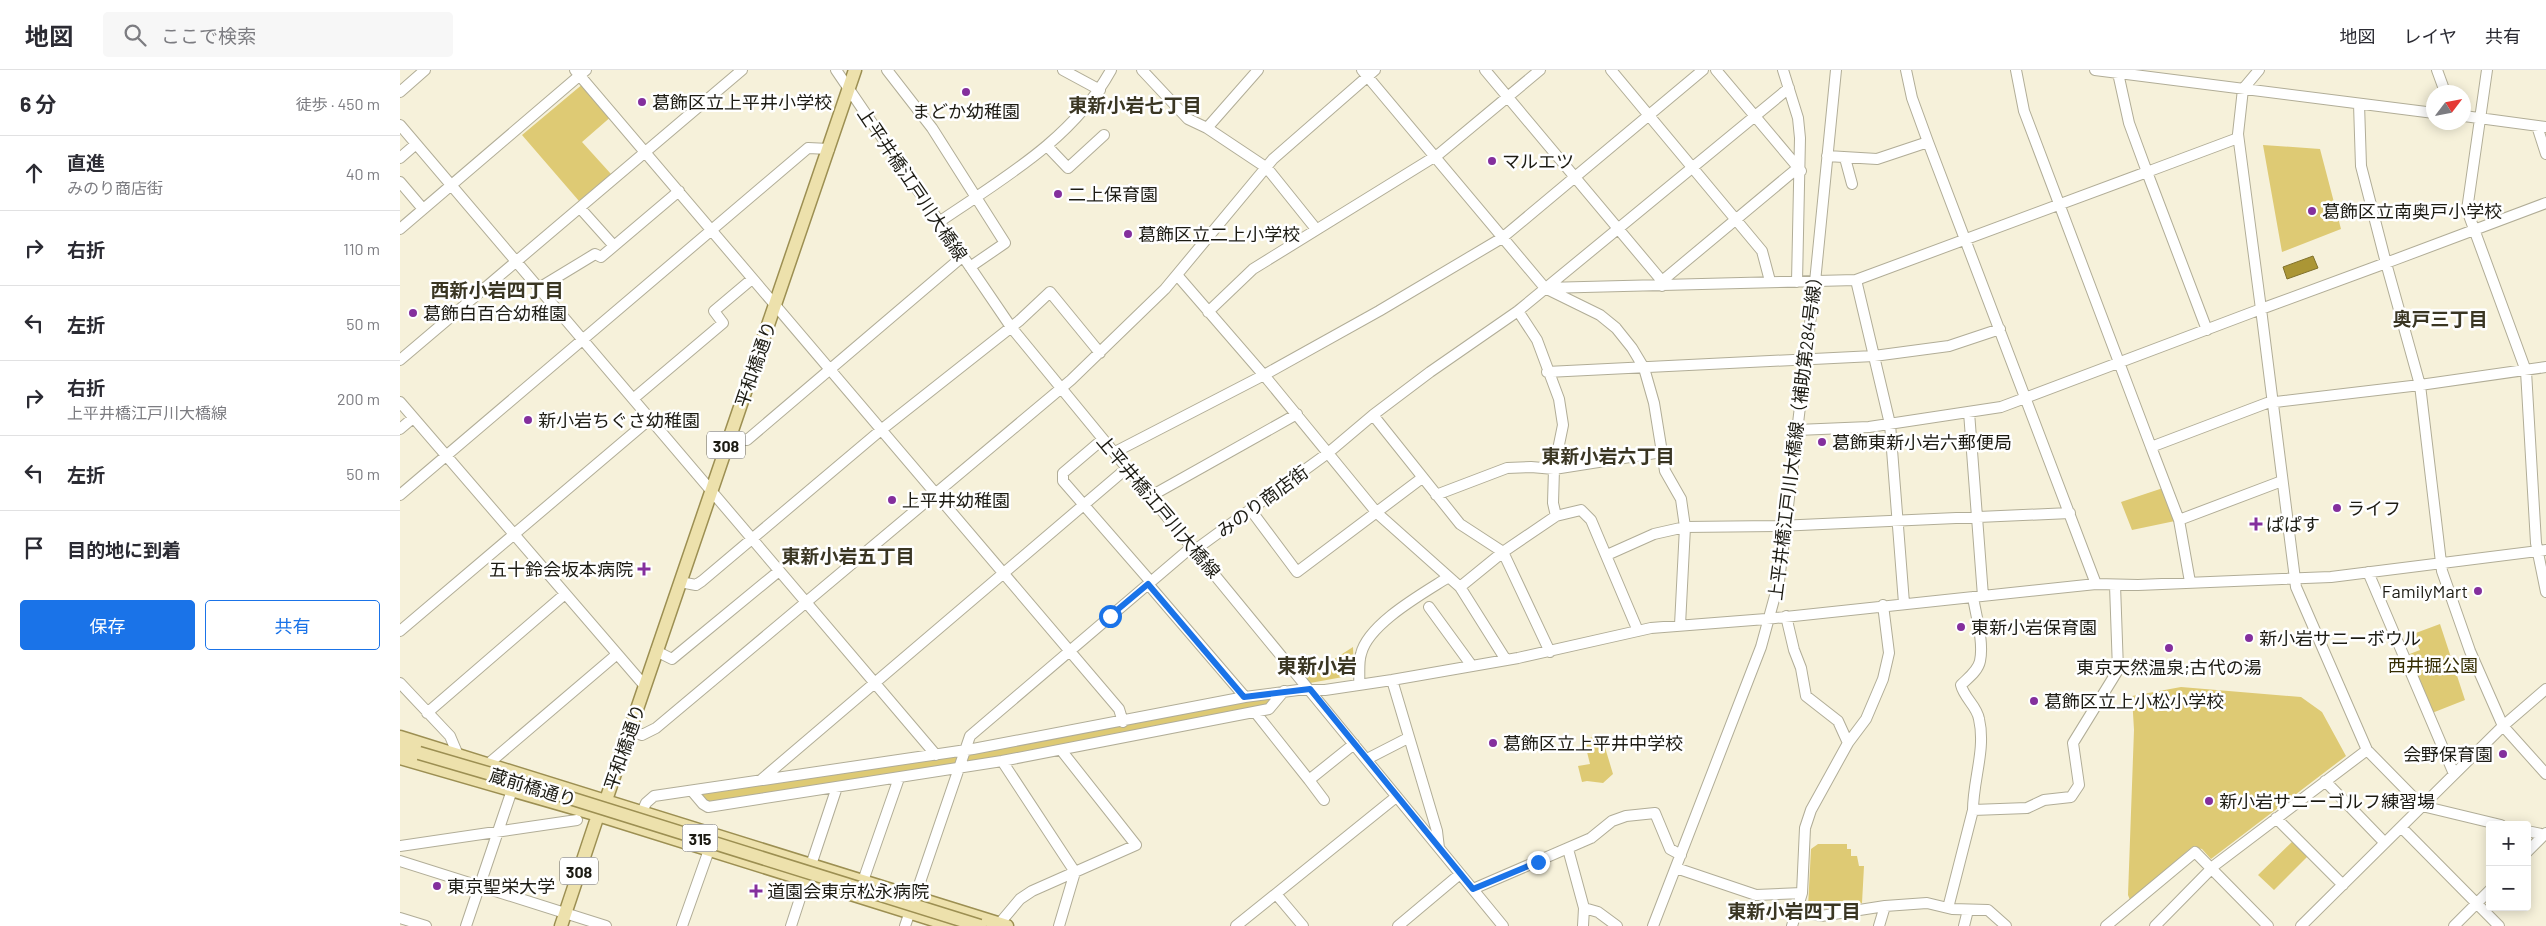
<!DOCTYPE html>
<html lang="ja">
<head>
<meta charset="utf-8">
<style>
  :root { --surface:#fff; --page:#f7f7f7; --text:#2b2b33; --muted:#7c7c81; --line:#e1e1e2; --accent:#1a73e8 }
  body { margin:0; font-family:Barlow,"Noto Sans JP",sans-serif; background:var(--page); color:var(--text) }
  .controls { position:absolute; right:15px; bottom:15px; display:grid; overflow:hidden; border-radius:5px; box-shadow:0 2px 12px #0003 }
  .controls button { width:45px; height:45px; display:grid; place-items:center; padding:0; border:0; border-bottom:1px solid var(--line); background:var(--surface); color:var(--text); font:25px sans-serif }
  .compass { position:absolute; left:2026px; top:15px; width:45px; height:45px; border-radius:50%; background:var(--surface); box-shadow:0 2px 12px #0003; rotate:58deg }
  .stop { position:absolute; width:15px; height:15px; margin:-11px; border:4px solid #1a73e8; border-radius:50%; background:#fff }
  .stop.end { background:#1a73e8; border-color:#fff; box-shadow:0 1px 5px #0008 }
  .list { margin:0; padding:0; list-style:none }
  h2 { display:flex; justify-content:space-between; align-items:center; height:65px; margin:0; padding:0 20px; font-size:21px }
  h2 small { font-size:16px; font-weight:400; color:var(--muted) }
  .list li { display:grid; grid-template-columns:32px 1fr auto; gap:15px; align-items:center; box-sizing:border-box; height:75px; padding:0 20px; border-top:1px solid var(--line) }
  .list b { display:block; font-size:19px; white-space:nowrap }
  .list p { margin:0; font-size:16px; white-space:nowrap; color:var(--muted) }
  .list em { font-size:16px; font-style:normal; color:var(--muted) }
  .actions { display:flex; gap:10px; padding:15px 20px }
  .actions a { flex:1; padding:11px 0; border:1px solid var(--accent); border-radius:5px; text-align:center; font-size:18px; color:var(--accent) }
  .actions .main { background:var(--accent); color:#fff }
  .icon { flex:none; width:28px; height:28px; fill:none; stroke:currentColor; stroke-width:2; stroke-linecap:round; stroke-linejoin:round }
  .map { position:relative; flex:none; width:2146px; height:856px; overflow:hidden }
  header { display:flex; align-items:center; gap:30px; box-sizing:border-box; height:70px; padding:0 25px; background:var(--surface); border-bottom:1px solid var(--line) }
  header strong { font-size:24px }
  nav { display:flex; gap:28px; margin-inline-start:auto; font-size:18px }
  .search { width:350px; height:45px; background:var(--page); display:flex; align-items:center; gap:12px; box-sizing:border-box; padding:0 18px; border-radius:5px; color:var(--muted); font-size:19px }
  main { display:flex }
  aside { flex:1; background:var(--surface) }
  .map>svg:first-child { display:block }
  .green { fill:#deca74 }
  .water { fill:#ab9635; stroke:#80712b }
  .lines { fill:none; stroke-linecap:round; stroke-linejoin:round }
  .minor-casing { stroke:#b1ad97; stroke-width:12 }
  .major-casing { stroke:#9c8f52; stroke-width:15 }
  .minor { stroke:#fff; stroke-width:10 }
  .major { stroke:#ede1ac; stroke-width:12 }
  .major-bridge-casing { stroke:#9c8f52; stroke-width:15; stroke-linecap:butt }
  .major-bridge { stroke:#ede1ac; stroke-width:12 }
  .route { stroke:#1a73e8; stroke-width:6 }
  .poi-dot { fill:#842f9d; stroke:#fff; stroke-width:2 }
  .labels { text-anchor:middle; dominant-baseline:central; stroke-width:5; stroke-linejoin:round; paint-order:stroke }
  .shield { fill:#fff; stroke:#605f5a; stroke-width:1 }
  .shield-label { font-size:16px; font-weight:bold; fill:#1c1b13 }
  .poi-label { font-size:18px; fill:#1c1b13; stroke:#fff; text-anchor:start }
  .street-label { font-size:18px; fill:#1c1b13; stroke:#fff }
  .park-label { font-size:18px; fill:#362e03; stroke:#fff }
  .neighbourhood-label { font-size:19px; font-weight:bold; fill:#3a3623; stroke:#fff }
  .quarter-label { font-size:20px; font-weight:bold; fill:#3a3623; stroke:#fff }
</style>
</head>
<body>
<header>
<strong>地図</strong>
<div class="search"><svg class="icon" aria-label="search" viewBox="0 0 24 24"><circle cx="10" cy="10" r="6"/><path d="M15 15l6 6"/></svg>ここで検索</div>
<nav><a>地図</a><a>レイヤ</a><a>共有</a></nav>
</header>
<main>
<aside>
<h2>6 分<small>徒歩 · 450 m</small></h2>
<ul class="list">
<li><svg class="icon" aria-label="ahead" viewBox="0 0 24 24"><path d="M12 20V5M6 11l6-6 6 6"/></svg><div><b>直進</b><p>みのり商店街</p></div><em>40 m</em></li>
<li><svg class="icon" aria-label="right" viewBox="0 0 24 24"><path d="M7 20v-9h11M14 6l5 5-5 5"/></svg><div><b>右折</b></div><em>110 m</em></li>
<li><svg class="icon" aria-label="left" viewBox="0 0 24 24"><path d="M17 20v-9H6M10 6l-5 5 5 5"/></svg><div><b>左折</b></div><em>50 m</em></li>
<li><svg class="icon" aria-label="right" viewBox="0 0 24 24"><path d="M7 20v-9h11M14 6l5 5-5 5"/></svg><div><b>右折</b><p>上平井橋江戸川大橋線</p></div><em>200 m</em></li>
<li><svg class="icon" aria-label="left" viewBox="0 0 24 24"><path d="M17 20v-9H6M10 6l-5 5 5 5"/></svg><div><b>左折</b></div><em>50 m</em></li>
<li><svg class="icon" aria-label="arrive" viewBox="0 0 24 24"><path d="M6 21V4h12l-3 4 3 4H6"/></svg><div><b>目的地に到着</b></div></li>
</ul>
<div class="actions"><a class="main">保存</a><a>共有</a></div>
</aside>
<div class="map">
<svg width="2146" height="856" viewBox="0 0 2146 856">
  <rect width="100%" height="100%" fill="#f6f1da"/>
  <path class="green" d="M184,13l29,32 -31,27 29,32 -32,27 -57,-66z
    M1863,75l57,4 21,80 -59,23z
    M1763,418l12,33 -43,9 -11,-28z
    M2040,554l25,76 -33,13 -25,-58 13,-5 -7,-16z
    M953,577l1,28 -44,8 -4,-6z
    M1781,617l120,10 21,15 24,44 -135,103 -9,-10 -10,-2 -62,53 -2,-5 6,-165 -2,-34z
    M871,627l3,1 -8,9 -297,56 -3,-4 5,-5z
    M1201,664l12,40 -10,9 -16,-2 -5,1 -4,-16 12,-2 -6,-24z
    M557,686l-2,9 -247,37 -9,-10z
    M1894,770l15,15 -35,35 -16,-15z
    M1418,774h29v5h4v7h6l2,10h5l-2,37 -36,6 -18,-2 3,-58z"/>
  <path class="water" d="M1913,186l5,12 -31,11 -4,-12z"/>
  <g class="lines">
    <defs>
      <path id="minor" d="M175,0l544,639 4,13
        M436,0l175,257 492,599
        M487,0l45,58 73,115 -35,24
        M663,0l37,20
        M742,0l46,49 19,9 60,40 49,61
        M962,0l183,218 55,27 16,13 16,20 12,20 10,35 11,68 16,28 4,28 -5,98
        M1085,0l177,211
        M1211,0l151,181 8,30
        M1316,0l85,101
        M1383,0l15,48 2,20 -3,144
        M1506,0l6,28 16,44 168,442
        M1616,0l8,41 127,336
        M1695,0l339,43
        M1859,0l-16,19 -5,45 23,175 125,-46 -25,-97 -2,-62
        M2037,0l8,22
        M2087,0l-20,140 59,161 10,172 10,49
        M0,22l25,-22
        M2064,46l82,11
        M0,55l536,630
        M2137,56l9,28
        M807,58l51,-58
        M647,76l21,22 36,-33
        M1427,86l50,3 51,-17
        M0,88l16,-14
        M1445,88l7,26
        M0,112l23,27
        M2146,133l-160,60 34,122 126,-18
        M180,138l34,38
        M539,152c63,-43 134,-83 172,-152
        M0,159l186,-159
        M777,205l91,105 109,133 83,74 46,73
        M1456,210l34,144 14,179
        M1262,216v-5l132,-110h7
        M139,218l56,-34 6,3 78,-66
        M1145,218l311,-8 291,-108 -18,-49 -11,-50
        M1118,241l19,29 22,59 4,26 -9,44 -1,34 3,13
        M808,242l45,-43 186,-115 101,-84
        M1807,260l-60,-158 91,-34
        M0,290l342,-290
        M1147,302l327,-16 75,-10 51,-17
        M233,329l90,-76 -9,-12 38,-32
        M0,332l244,283
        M1569,342l14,184
        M973,345l87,109 43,28 47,100
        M0,359l13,-11
        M1397,360l72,-3 132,-20 260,-98 35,278 71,163 55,56 79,19
        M329,368l18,2 215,-183
        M703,369l-40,34v8l88,101
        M715,382l149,-77 115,-64 123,-73 201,-168
        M1882,411l-103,39 -28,-73 116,-44 153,-18 22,186 28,80 33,75 43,48
        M0,425l408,-347 21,1
        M1036,425l71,-27 24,-1 23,2 108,-17
        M751,426l146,-82
        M850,439l47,63 125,-94
        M1779,450l11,62
        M1207,485l47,-21 31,-7 91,-1 294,-13
        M1968,502l86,202
        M280,512l16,3 6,-4 179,-151 138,-109 31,-29 50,61
        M748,514l97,113
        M1060,517l43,-35 53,-36 25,-6 10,10 47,111
        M1029,537l43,59
        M1386,546l8,34 7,18 5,28 32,25 10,22
        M0,561l250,-212
        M256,581l16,8 107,-88
        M992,610l45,151 2,17
        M0,613l50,53 8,19
        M959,615c1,-9 -1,-22 2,-31 7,-30 61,-60 86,-76
        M855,642l54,68 45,-36
        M27,643l138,-119
        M230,661l12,4 14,-7 415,-348 94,-91 108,-130 102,-89
        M967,689l41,-21
        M602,691l73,111 -16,54
        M88,694l128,-109
        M362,709l365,-311
        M909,710l15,20
        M1925,711l60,62
        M292,721l11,13 5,3 294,-46 267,-52 15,-18
        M1573,740l54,-2 17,-8 27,-3 8,-12 -6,-42 45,-73 -3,-85
        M242,742l4,-9 8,-7 319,-47 272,-52 53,-7h27l67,-10 126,-22 133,-30 115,-9 330,-35 42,1 193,-8 215,-27
        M1876,748l67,67
        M2001,757l98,99
        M2127,761l19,4
        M0,776l177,-26
        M1168,779l16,59
        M2127,782l19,-19
        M0,791l206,65
        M411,795l26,-78
        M1276,798l80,27 46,-2
        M463,811l36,-103
        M1073,819l118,-51 21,-17 14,-5 29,-3 15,36 11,6
        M876,824l27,32
        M1548,838l25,-98c0,-30 13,-61 6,-91 -2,-13 -15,-21 -18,-34 7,-7 17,-14 19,-24 4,-19 -4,-45 -7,-64
        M1397,841l24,5 64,-10 42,-3 25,6 36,1 18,16
        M0,848l26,8
        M599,854l21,-25 12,-8 104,-46 -75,-95
        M66,856l46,-136
        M282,856l27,-76
        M391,856l15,-46
        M505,856l65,-190 217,-185 12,-4 129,-94 45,-38 57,-43 88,-61 271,-223
        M836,856l160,-129
        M998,856l62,-52
        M1183,856l1,-18 14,4 19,14
        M1253,856l108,-279 18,-66 36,-299 21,-212
        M1392,856l10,-33 3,-65 6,-18 37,-67 18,-24 17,-40 6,-26 -6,-48
        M1479,856l6,-20
        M1564,856l4,-16
        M1706,856l89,-74 73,74
        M1755,856l60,-61 152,-115
        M1901,856l202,-200 43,-37
        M2054,856l36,-36"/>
      <path id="major" d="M0,667l607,189
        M0,678l19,5
        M0,688l198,57 355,111
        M161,856l37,-111 8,-15 249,-730"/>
    </defs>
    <use href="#minor" class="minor-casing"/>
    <use href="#major" class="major-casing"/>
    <use href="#minor" class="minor"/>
    <use href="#major" class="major"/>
    <defs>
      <path id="major-bridge" d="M19,683l106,31 455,142"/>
    </defs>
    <use href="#major-bridge" class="major-bridge-casing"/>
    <use href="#major-bridge" class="major-bridge"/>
  </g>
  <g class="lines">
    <path class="route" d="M710,546l38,-32 96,113 66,-8 163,200 65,-27"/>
  </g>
  <g class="poi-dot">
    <circle cx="566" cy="22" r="5"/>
    <circle cx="242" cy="32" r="5"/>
    <circle cx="1092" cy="91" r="5"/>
    <circle cx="658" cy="124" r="5"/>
    <circle cx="1912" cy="141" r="5"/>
    <circle cx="728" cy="164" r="5"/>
    <circle cx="13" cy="243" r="5"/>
    <circle cx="128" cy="350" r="5"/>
    <circle cx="1422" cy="372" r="5"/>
    <circle cx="492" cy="430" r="5"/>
    <circle cx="1937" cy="438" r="5"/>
    <path d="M1853.5 446.5h5v5h5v5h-5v5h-5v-5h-5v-5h5z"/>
    <path d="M241.5 491.5h5v5h5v5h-5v5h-5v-5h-5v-5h5z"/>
    <circle cx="2078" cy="521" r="5"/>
    <circle cx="1561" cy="557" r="5"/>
    <circle cx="1849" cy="568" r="5"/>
    <circle cx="1769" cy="578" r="5"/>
    <circle cx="1634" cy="631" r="5"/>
    <circle cx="1093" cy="673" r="5"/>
    <circle cx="2103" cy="684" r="5"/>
    <circle cx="1809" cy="731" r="5"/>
    <circle cx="37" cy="816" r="5"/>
    <path d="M353.5 813.5h5v5h5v5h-5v5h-5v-5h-5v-5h5z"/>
  </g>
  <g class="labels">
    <g class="shield">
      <rect x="307" y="361.5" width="38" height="27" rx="4"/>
      <rect x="282.5" y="754.5" width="35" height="27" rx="4"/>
      <rect x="160" y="787.5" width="38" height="27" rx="4"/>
    </g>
    <g class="shield-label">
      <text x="326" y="375">308</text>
      <text x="300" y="768">315</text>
      <text x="179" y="801">308</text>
    </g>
    <g class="poi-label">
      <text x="252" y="32">葛飾区立上平井小学校</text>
      <text x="566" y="41" text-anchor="middle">まどか幼稚園</text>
      <text x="1102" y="91">マルエツ</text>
      <text x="668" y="124">二上保育園</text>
      <text x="1922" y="141">葛飾区立南奥戸小学校</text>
      <text x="738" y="164">葛飾区立二上小学校</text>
      <text x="23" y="243">葛飾白百合幼稚園</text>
      <text x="138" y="350">新小岩ちぐさ幼稚園</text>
      <text x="1432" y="372">葛飾東新小岩六郵便局</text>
      <text x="502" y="430">上平井幼稚園</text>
      <text x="1947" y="438">ライフ</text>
      <text x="1866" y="454">ぱぱす</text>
      <text x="233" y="499" text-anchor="end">五十鈴会坂本病院</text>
      <text x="2068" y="521" text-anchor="end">FamilyMart</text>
      <text x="1571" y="557">東新小岩保育園</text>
      <text x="1859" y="568">新小岩サニーボウル</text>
      <text x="1769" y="597" text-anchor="middle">東京天然温泉;古代の湯</text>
      <text x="1644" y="631">葛飾区立上小松小学校</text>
      <text x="1103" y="673">葛飾区立上平井中学校</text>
      <text x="2093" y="684" text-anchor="end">会野保育園</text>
      <text x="1819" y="731">新小岩サニーゴルフ練習場</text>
      <text x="47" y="816">東京聖栄大学</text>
      <text x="367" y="821">道園会東京松永病院</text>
    </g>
    <g class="street-label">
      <text transform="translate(513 114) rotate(56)">上平井橋江戸川大橋線</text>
      <text transform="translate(355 294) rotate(-71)">平和橋通り</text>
      <text transform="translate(1395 364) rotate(-83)">上平井橋江戸川大橋線（補助第284号線）</text>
      <text transform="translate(862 431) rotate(-36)">みのり商店街</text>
      <text transform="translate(759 436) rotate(50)">上平井橋江戸川大橋線</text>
      <text transform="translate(224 677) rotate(-71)">平和橋通り</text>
      <text transform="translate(133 717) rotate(17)">蔵前橋通り</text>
    </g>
    <g class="park-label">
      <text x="2033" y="595">西井掘公園</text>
    </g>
    <g class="neighbourhood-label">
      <text x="735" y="34">東新小岩七丁目</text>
      <text x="97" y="219">西新小岩四丁目</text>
      <text x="2040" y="248">奥戸三丁目</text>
      <text x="1208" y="385">東新小岩六丁目</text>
      <text x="448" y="485">東新小岩五丁目</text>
      <text x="1394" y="840">東新小岩四丁目</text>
    </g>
    <g class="quarter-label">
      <text x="917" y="595">東新小岩</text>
    </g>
  </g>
</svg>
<div class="controls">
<button>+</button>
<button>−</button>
</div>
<svg class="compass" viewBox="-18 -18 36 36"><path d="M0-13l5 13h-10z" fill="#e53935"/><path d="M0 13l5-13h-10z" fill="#7c7c81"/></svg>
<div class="stop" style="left:710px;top:546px"></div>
<div class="stop end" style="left:1138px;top:792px"></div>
</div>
</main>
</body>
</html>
